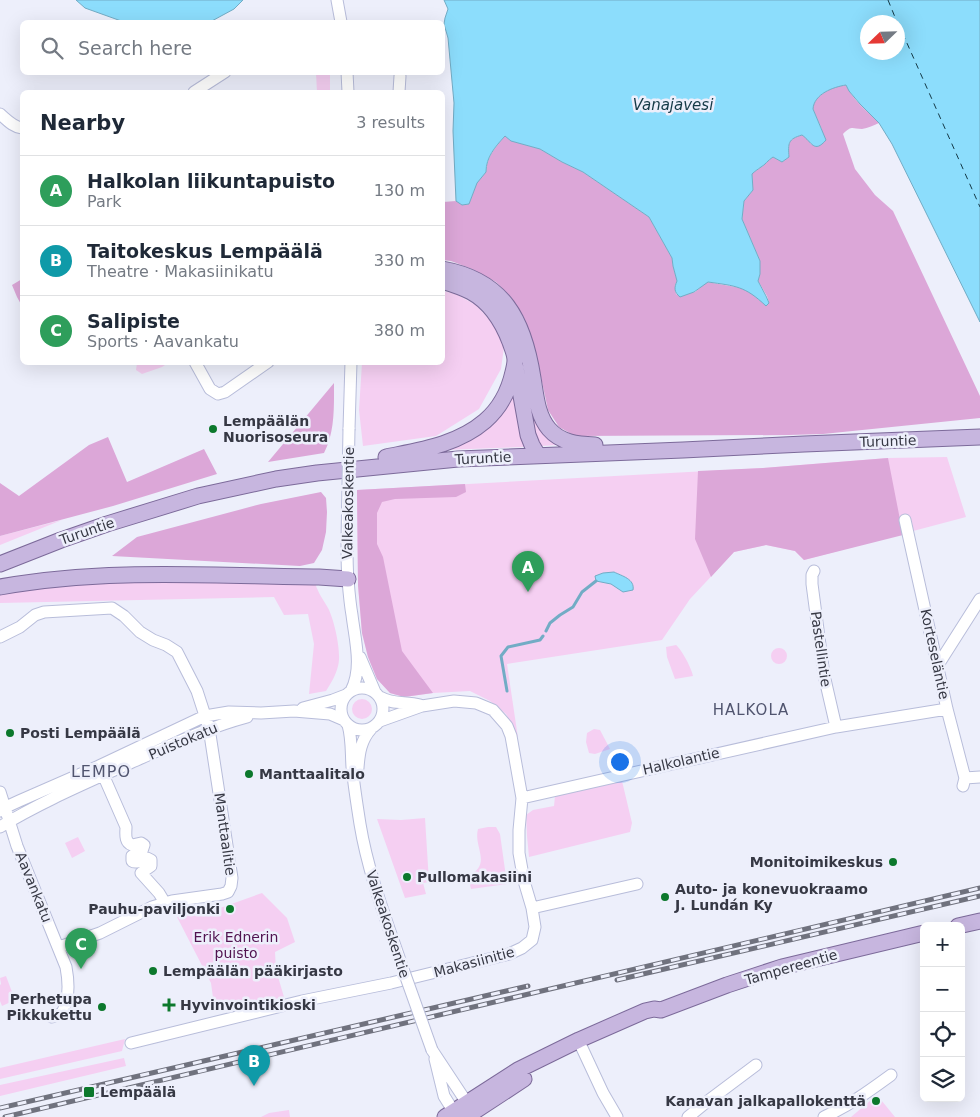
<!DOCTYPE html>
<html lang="en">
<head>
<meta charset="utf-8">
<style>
  :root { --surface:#fff; --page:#f6f6f7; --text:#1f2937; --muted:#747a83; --line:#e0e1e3; --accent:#ea580c }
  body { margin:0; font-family:"DejaVu Sans",sans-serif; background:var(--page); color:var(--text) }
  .controls { position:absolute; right:15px; bottom:15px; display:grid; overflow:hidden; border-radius:8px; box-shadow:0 5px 20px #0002 }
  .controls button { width:45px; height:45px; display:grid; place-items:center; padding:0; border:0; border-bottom:1px solid var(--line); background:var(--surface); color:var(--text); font:25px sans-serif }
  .compass { position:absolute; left:860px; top:15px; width:45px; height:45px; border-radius:50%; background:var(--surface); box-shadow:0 5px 20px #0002; rotate:247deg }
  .you { position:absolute; left:619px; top:761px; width:18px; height:18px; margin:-12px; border:4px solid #fff; border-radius:50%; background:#1a73e8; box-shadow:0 0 0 8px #1a73e833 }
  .badge { display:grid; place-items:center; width:32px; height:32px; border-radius:50%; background:var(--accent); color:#fff; font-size:16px; font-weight:700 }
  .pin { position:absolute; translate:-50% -41px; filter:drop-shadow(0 1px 2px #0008) }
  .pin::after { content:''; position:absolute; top:26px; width:18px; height:15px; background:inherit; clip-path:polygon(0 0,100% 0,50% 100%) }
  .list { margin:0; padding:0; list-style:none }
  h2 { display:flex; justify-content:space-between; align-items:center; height:65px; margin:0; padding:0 20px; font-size:21px }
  h2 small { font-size:16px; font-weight:400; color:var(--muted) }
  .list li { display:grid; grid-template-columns:32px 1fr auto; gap:15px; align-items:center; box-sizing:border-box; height:70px; padding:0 20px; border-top:1px solid var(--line) }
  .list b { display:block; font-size:19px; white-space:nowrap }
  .list p { margin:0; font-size:16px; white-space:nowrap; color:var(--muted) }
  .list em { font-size:16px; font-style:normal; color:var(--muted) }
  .icon { flex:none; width:28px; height:28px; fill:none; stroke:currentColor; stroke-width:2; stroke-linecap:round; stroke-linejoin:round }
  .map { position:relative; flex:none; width:980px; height:1117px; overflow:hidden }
  .search { position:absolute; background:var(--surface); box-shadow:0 5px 20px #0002; left:20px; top:20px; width:425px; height:55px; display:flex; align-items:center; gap:12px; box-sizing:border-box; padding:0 18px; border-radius:8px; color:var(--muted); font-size:19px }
  .panel { position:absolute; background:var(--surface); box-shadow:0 5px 20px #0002; left:20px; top:90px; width:425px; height:275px; border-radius:8px }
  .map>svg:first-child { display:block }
  .green { fill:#f5cff2 }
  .forest { fill:#dca7d8 }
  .water { fill:#8cddfc; stroke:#72acc5; fill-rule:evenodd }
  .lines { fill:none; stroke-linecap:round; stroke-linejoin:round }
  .stream { stroke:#72acc5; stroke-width:3 }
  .ferry { stroke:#153a47; stroke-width:1; stroke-dasharray:6 5; stroke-linecap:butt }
  .minor-casing { stroke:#b8bdda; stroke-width:13 }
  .major-casing { stroke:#7c6a9a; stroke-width:17 }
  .minor { stroke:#fff; stroke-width:11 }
  .major { stroke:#c7b6df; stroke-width:15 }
  .rail-casing { stroke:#70727e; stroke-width:5 }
  .rail { stroke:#edeffb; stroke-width:3; stroke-dasharray:9; stroke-linecap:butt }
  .minor-bridge-casing { stroke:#b8bdda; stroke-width:13; stroke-linecap:butt }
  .minor-bridge { stroke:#fff; stroke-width:11 }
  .poi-dot { fill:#0c782c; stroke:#edeffb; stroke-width:2 }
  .labels { text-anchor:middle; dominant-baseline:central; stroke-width:5; stroke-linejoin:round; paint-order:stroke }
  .poi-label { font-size:14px; font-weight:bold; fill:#363844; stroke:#edeffb; text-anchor:start }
  .street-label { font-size:14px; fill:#363844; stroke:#edeffb }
  .park-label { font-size:14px; fill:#511350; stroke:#edeffb }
  .water-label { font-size:15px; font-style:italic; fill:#153a47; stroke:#edeffb }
  .neighbourhood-label { font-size:15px; letter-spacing:1px; fill:#51556f; stroke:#edeffb }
  .quarter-label { font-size:16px; letter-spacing:1px; fill:#51556f; stroke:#edeffb }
</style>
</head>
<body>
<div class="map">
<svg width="980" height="1117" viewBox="0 0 980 1117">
  <rect width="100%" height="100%" fill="#edeffb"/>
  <path class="green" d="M316,73h14v19h-13z
    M443,273c16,2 32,9 45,19 32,23 37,63 43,99 2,14 4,29 13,40 4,6 9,10 14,14l-18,1 -5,-8 -3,-9c-8,-44 -8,-99 -45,-131 -13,-10 -28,-18 -44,-20z
    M443,291l13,3 20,11 21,23 7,19 -3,22 -22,40 -43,27 -73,10 -4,-36 3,-47 80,-1z
    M137,363v-1l31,1 -6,4 -20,7 -6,-4z
    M515,381l9,66 -80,3 14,-8z
    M947,457l19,60 -162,43 -9,-9 -29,-6 -32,7 -44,47 -28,41 -155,24 11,74 -12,-24 -16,-13 -20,-10 -37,2 -29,4 -14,-4 -13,-14 -9,-22 -6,-24 -4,-48 -1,-95 406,-22 125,-10z
    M62,520l-62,25v-9z
    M123,581l192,2c3,10 8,16 13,25 6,11 14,45 10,58 -2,9 -7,17 -12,25l-17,3 5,-50 -6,-30 -24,1 -10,-18 -274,6v-9l26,-5z
    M676,645c6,5 16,24 17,31l-18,3 -8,-22 -1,-10z
    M771 656a8 8 0 1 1 16 0a8 8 0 1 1-16 0Z
    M352 709a10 10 0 1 1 20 0a10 10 0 1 1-20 0Z
    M594,729l6,1 10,19 -15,5 -6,-1 -3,-11 1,-9z
    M622,781l10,42 -2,9 -101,25 -2,-21 -1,-21 7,-5 21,-4 1,-10z
    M425,818l4,64 -6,1 3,11 -21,4 -28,-79 24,1z
    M488,827h8l4,7 7,50 -36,5 -3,-13c25,-12 5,-29 10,-47z
    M78,837l7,14 -13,7 -7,-15z
    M262,893l25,25 8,24 -20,10 1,18 8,27 -66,15 -4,-7 -3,-22 -34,-66 46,-10z
    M6,976l9,24 -13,6 -2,-5v-16l1,-1 -1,-6z
    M125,1039l-3,12 -122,28v-11z
    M124,1058l2,8 -126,30v-11z
    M877,1095l18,22h-44z
    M289,1110l1,7h-29l8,-4z"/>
  <path class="forest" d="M846,85c7,15 21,26 33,38 -5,2 -11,5 -17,6 -10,0 -10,-4 -19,5l12,35 20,26 18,16 87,185v22l-157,16 -34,1 -214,1 -16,-9 -11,-17 -10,-47 -15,-47 -12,-19 -15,-15 -24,-13 -21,-8 -8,-1v-58l13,-1 6,4 7,-1 8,-22 9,-10c1,-16 9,-24 19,-36l7,5 28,8 22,13 21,10 66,45 23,41 1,8 4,15 -2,5 1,8 4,2 15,-4 12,-10 35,6 27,15 -2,-7 -9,-15 2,-7v-13l-18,-42 2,-18 9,-11 -1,-16c3,-3 5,-4 9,-7 4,-2 7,-7 12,-10l9,5 7,-5c-1,-14 -1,-18 13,-22l5,3 5,7 10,-15 -9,-21v-5l6,-8 16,-10z
    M22,279v27l-5,-9 -5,-12z
    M334,383c0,24 1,49 -10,70l-56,9z
    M108,437l19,45 77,-33 13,25 -104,32 -113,30v-53l19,13 70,-51z
    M888,458l15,77 -99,25 -9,-9 -29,-6 -32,7 -23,25 -16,-38 3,-68 65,-3z
    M465,484l1,8 -10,5 -61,2 -13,3 -5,11v31l6,13 19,94 31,42 -29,4 -14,-4 -13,-14 -9,-22 -6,-24 -4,-48 -1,-95z
    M321,492l5,6 1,14 -1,20 -4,18 -8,13 -14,3 -188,-10 25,-19 124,-33z"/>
  <path class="water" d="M76,0h167l-9,9 -24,13h-86l-39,-14z
    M444,0h536v322l-88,-178 -13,-21 -19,-19 -11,-13 -3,-6c-13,2 -32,9 -33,24l13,31c-12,14 -14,2 -24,-5 -14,4 -14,8 -13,22l-7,5 -9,-5c-5,3 -8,8 -12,10 -4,3 -6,4 -9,7l1,16 -9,11 -2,18 18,42v13l-2,7 8,15 3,7 -3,3c-21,-20 -30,-20 -58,-24l-14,10 -14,5c-6,-5 -6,-9 -3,-16l-4,-15 -1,-8 -23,-41 -66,-45 -21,-10 -22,-13 -29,-8 -6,-5c-10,11 -19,21 -19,36l-9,11 -8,21 -7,1 -6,-4 -3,-70 1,-28 -6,-65 -4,-14 1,-6 3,-9zM898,22v30h-30v-30z
    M614,572c8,4 21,7 19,18l-10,2 -12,-8 -15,-3 -1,-5 8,-3z"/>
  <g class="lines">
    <path class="stream" d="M546,631l4,-8 10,-8 13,-8 9,-15 14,-11
      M507,691l-6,-35 7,-9 32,-7 3,-4"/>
    <path class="ferry" d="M888,0l9,22
      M898,23l82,184"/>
    <defs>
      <path id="minor" d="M337,0l4,22
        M347,72l1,20
        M194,92l31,-20
        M399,92l1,-16
        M0,114c7,6 13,13 22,14
        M195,362l15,27 8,5 7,-2 43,-30
        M349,429l2,-67
        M905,520l42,189 18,69 -2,8
        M347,542c0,13 0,26 1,38 1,12 2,24 4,35 3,25 11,53 -1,76
        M814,571l-2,4v9l12,91 12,52
        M0,637l20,-10 15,-12 9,-3 68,-4 12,8 16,16 13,8 13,5 11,7 20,39 12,37 23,150 -1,8 -3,6 -6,2 -50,7 -20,6 -52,26 -41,14
        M360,657l15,35
        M938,665l42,-66
        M341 709a21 21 0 1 1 42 0a21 21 0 1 1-42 0Z
        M380,697c13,8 26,4 40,8
        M303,708l30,-8 13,-5
        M348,725c4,14 3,28 4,42 2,18 5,38 8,57 8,49 27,98 43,145
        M358,768c1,-15 3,-28 13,-39
        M101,770l25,57c0,6 -2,15 6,18l9,-2 3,2 -2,6 -10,5v5c4,3 10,-1 15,-3l4,2v6l-10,7 18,20 6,10
        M965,778l15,-1
        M0,792l17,54 49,121c3,16 4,32 -4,46l-10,4
        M522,798l314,-71 111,-18
        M0,811l6,-4 13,-6 80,-35 106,-50 24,-4 32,1 33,-2 36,3 14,6
        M0,827c41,-25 86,-44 130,-64 39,-17 76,-35 117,-46
        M532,908l105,-24
        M131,1043l171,-42 89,-18 118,-29 13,-6 10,-8 3,-13 -3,-19 -8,-27 -5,-28v-23l3,-32 -11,-62 -4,-10 -14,-16 -17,-7 -22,-2 -32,5 -42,15
        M582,1048l21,45 14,24
        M432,1050l39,59
        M435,1059l9,37 13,21
        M688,1117l16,-13 52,-39
        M824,1117c26,-12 45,-26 67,-42"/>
      <path id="major" d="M442,269c62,11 82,51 91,109 3,17 4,37 16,51 12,14 29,15 46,16
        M516,368l12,67 4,10 6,10
        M386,457c34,-7 71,-12 99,-36 15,-13 24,-31 28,-49 1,-4 2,-8 2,-12 0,-6 -3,-12 -5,-18 -8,-21 -19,-39 -39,-50 -9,-5 -19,-8 -29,-11
        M0,564l61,-24 46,-16 91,-28 78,-17 41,-6 141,-14 225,-9 121,-6 176,-7
        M0,587c105,-19 213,-11 319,-10l29,2
        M958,926l22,-5
        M445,1117l73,-47 61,-30 66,-29 9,-2 7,1 66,-25 55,-18 142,-34
        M466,1117l58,-38"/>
    </defs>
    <use href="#minor" class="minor-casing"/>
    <use href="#major" class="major-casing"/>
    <use href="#minor" class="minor"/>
    <use href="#major" class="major"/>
    <defs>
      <path id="rail" d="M617,980l363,-84
        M0,1108l528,-122
        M5,1117l975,-229"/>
    </defs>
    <use href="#rail" class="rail-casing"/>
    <use href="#rail" class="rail"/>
    <defs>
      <path id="minor-bridge" d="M347,542l2,-113
        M403,969l29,81"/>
    </defs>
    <use href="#minor-bridge" class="minor-bridge-casing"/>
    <use href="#minor-bridge" class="minor-bridge"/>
  </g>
  <g class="poi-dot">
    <circle cx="213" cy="429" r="5"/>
    <circle cx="10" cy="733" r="5"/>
    <circle cx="249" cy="774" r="5"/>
    <circle cx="893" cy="862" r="5"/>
    <circle cx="407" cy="877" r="5"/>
    <circle cx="665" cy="897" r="5"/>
    <circle cx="230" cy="909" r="5"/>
    <circle cx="153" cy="971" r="5"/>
    <path d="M166.5 997.5h5v5h5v5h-5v5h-5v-5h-5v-5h5z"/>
    <circle cx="102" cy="1007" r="5"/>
    <rect x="83" y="1086" width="12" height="12" rx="2.5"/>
    <circle cx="876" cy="1101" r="5"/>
  </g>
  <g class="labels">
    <g class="poi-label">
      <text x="223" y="421">Lempäälän<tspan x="223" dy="16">Nuorisoseura</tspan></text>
      <text x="20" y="733">Posti Lempäälä</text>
      <text x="259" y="774">Manttaalitalo</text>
      <text x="883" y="862" text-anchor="end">Monitoimikeskus</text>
      <text x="417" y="877">Pullomakasiini</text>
      <text x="675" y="889">Auto- ja konevuokraamo<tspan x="675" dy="16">J. Lundán Ky</tspan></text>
      <text x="220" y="909" text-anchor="end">Pauhu-paviljonki</text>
      <text x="163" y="971">Lempäälän pääkirjasto</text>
      <text x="92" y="999" text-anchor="end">Perhetupa<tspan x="92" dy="16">Pikkukettu</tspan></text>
      <text x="180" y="1005">Hyvinvointikioski</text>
      <text x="100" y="1092">Lempäälä</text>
      <text x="866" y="1101" text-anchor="end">Kanavan jalkapallokenttä</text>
    </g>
    <g class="street-label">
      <text transform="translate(888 441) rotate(-2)">Turuntie</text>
      <text transform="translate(483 458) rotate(-3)">Turuntie</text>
      <text transform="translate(348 503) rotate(-89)">Valkeakoskentie</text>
      <text transform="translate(87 531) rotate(-19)">Turuntie</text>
      <text transform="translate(821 649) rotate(82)">Pastellintie</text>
      <text transform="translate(935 654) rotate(78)">Korteseläntie</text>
      <text transform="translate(183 741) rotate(-23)">Puistokatu</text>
      <text transform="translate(681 761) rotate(-13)">Halkolantie</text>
      <text transform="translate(225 834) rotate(82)">Manttaalitie</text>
      <text transform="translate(34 887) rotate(68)">Aavankatu</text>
      <text transform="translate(388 924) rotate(72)">Valkeakoskentie</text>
      <text transform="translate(474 962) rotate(-15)">Makasiinitie</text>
      <text transform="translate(791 967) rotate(-16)">Tampereentie</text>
    </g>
    <g class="park-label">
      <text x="236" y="937">Erik Ednerin<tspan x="236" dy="16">puisto</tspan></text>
    </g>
    <g class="water-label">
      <text x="673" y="105">Vanajavesi</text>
    </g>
    <g class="neighbourhood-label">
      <text x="751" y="710">HALKOLA</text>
    </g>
    <g class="quarter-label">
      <text x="101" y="771">LEMPO</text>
    </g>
  </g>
</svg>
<div class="controls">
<button>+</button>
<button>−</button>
<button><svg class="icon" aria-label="locate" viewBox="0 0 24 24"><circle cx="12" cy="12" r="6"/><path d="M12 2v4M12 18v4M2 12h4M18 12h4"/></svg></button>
<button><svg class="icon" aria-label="layers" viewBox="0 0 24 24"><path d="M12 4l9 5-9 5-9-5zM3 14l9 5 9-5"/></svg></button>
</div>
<svg class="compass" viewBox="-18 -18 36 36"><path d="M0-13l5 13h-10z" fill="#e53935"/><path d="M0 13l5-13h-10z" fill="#747a83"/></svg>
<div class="you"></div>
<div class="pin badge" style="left:528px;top:592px;background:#2e9e5b">A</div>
<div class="pin badge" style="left:254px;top:1086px;background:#0f9aa8">B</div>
<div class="pin badge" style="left:81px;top:969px;background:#2e9e5b">C</div>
<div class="search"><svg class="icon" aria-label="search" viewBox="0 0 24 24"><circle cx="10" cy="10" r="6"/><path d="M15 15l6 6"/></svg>Search here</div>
<section class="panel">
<h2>Nearby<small>3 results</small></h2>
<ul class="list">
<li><span class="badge" style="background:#2e9e5b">A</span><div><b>Halkolan liikuntapuisto</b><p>Park</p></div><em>130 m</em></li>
<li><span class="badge" style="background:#0f9aa8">B</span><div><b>Taitokeskus Lempäälä</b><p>Theatre · Makasiinikatu</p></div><em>330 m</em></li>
<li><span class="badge" style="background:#2e9e5b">C</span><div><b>Salipiste</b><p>Sports · Aavankatu</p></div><em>380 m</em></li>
</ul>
</section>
</div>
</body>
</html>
